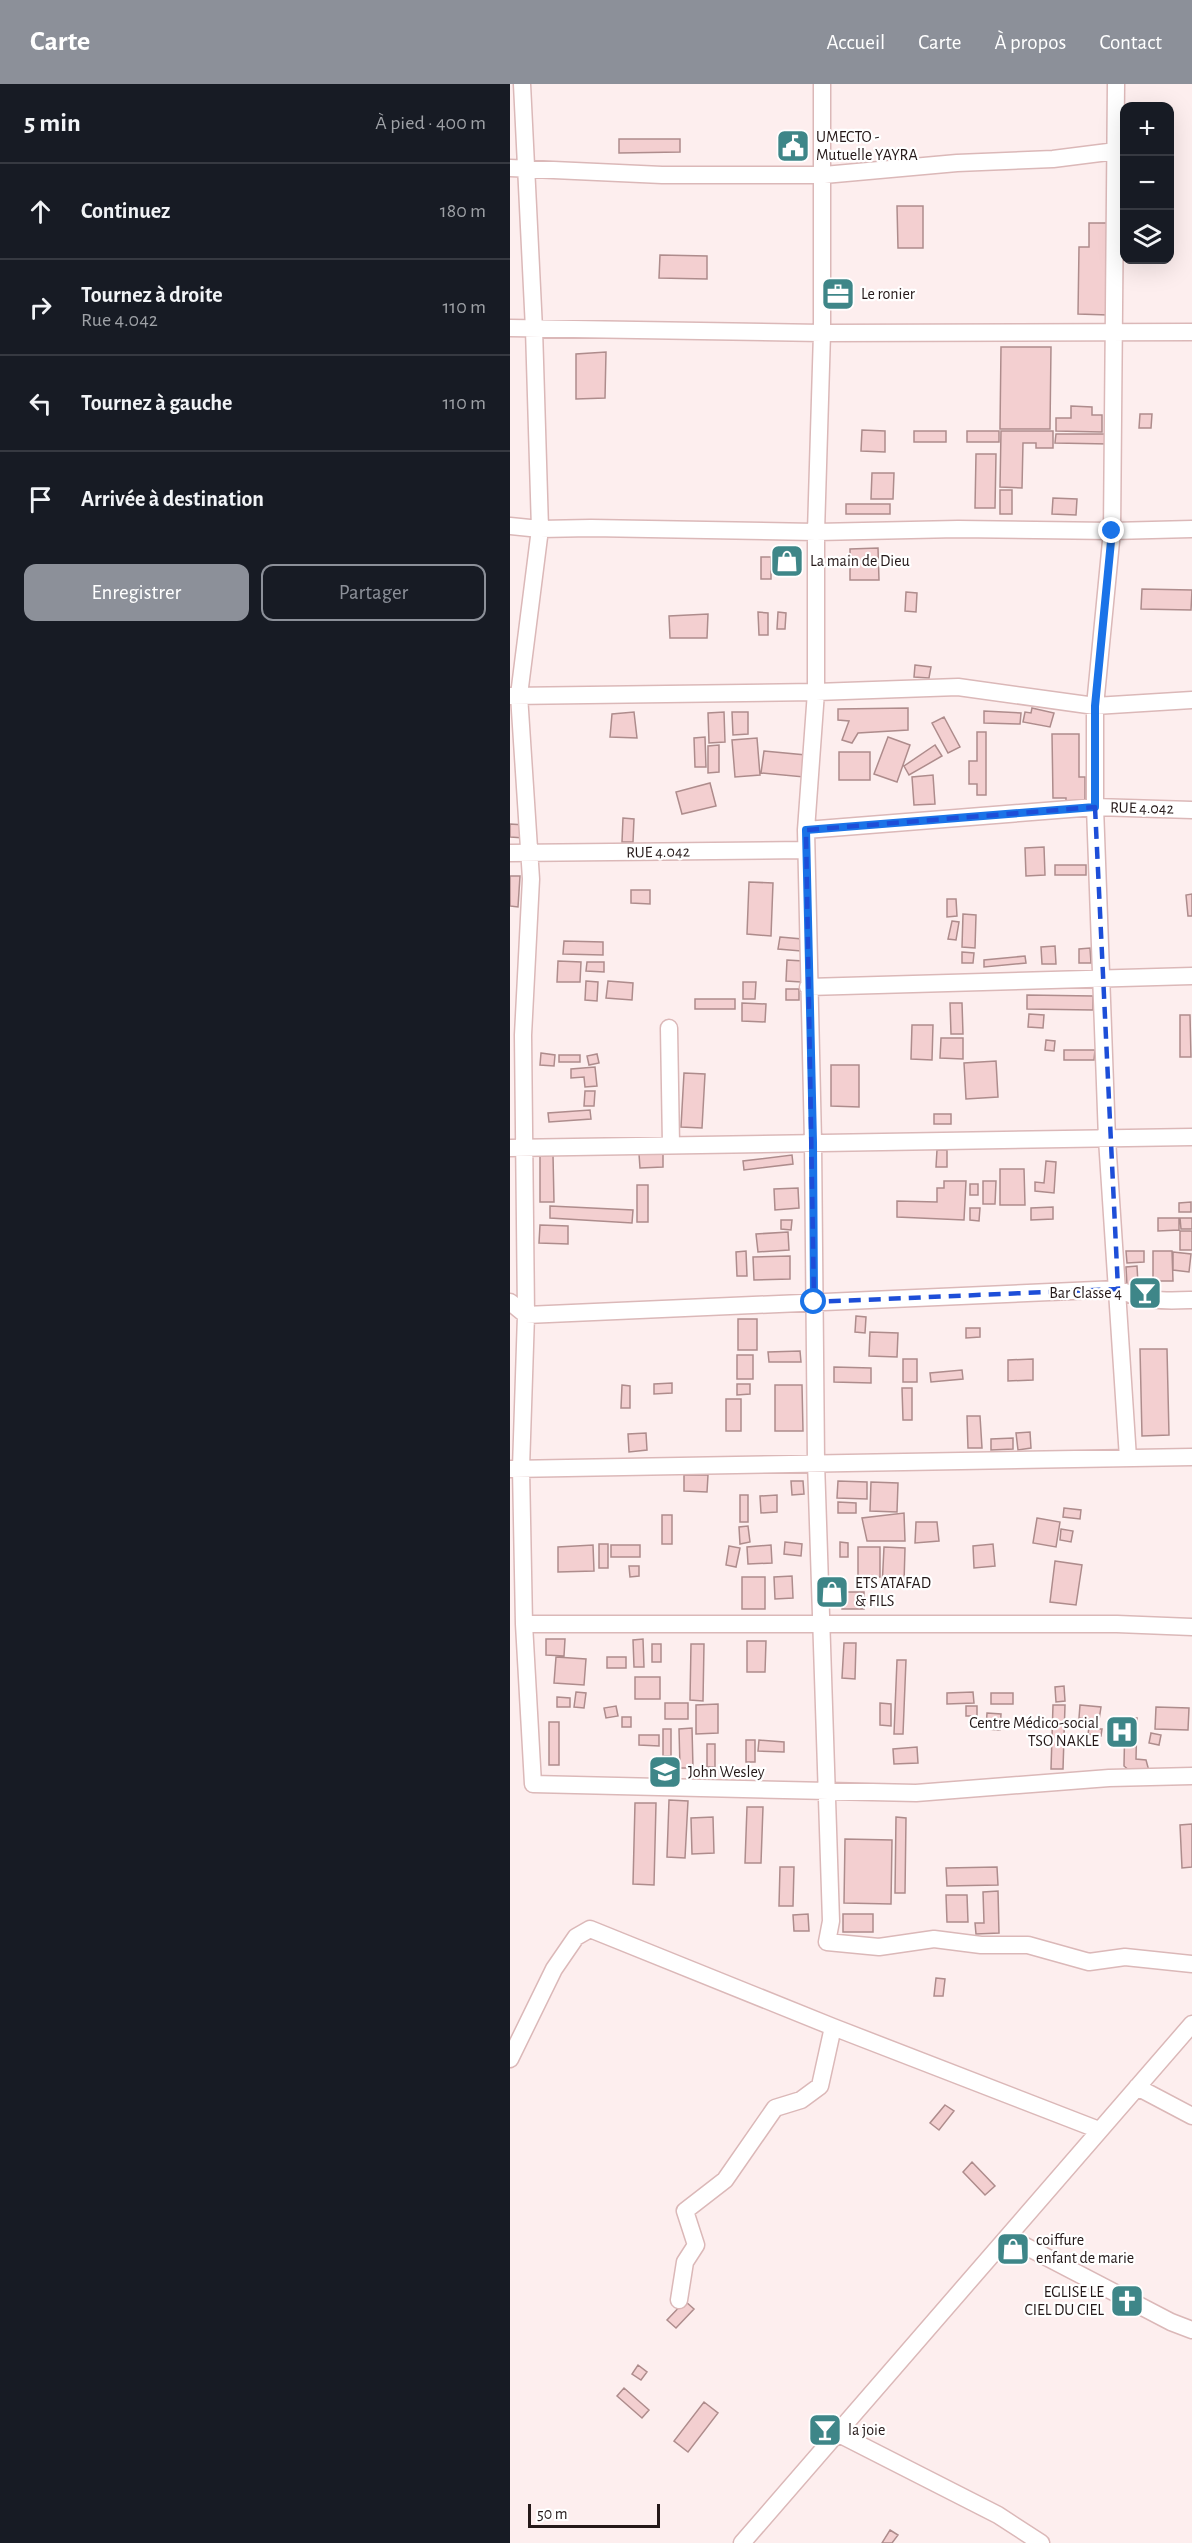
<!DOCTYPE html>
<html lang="fr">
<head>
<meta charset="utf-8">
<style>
  :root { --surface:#171b24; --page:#242831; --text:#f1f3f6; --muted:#9ea1a6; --line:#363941; --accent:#8c9099 }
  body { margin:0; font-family:"Alegreya Sans",sans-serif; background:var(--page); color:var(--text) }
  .controls { position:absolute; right:18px; top:18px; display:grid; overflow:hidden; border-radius:12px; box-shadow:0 6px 24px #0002 }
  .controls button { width:54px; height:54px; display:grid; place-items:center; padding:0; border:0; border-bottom:2px solid var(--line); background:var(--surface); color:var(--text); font:30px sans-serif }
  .scale { position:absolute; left:18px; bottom:15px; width:132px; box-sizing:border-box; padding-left:6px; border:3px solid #241818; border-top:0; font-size:16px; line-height:21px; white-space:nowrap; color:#241818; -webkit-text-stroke:4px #fff; paint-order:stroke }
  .stop { position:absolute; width:18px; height:18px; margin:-14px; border:4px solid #1a73e8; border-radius:50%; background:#fff }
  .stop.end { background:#1a73e8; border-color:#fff; box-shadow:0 2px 6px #0008 }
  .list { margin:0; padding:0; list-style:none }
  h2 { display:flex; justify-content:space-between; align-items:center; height:78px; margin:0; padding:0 24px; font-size:26px }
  h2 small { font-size:20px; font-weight:400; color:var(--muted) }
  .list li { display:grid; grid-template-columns:39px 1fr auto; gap:18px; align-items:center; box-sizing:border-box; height:96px; padding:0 24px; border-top:2px solid var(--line) }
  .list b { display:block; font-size:22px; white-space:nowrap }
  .list p { margin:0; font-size:20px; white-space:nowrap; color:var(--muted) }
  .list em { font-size:20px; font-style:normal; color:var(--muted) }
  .actions { display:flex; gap:12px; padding:18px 24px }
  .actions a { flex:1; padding:14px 0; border:2px solid var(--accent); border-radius:12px; text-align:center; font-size:21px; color:var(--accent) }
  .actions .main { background:var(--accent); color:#fff }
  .icon { flex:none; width:33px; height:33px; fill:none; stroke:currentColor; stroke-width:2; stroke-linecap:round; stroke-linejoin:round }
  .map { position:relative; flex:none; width:682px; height:2459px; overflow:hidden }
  header { display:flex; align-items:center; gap:36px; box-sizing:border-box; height:84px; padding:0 30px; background:var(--accent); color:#fff }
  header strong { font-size:28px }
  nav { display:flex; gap:33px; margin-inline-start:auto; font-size:21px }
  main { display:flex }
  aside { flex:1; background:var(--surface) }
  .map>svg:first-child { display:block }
  .building { fill:#f3cfd0; stroke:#ae8c8c; stroke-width:1.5 }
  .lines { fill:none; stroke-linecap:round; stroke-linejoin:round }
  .street-casing { stroke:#dbb8b8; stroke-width:19 }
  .street { stroke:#fff; stroke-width:16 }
  .route { stroke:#1a73e8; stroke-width:8 }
  .marked { fill:none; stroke:#1d4ed8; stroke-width:4.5; stroke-dasharray:12 8; stroke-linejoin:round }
  .labels { text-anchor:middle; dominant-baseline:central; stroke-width:4.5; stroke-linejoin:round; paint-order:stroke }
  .poi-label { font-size:16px; fill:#241818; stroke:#fff; text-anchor:start }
  .street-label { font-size:16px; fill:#241818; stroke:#fff }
</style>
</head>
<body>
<header>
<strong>Carte</strong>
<nav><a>Accueil</a><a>Carte</a><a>À propos</a><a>Contact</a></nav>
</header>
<main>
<aside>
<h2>5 min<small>À pied · 400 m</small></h2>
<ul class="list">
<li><svg class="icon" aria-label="ahead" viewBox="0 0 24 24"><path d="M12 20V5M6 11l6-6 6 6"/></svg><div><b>Continuez</b></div><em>180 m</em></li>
<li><svg class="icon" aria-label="right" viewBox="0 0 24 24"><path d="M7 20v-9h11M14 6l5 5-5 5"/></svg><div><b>Tournez à droite</b><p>Rue 4.042</p></div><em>110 m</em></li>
<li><svg class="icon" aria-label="left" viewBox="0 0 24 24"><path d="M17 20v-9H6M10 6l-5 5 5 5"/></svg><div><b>Tournez à gauche</b></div><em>110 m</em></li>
<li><svg class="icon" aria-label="arrive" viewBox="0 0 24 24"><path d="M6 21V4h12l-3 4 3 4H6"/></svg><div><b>Arrivée à destination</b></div></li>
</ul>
<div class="actions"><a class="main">Enregistrer</a><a>Partager</a></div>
</aside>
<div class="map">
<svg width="682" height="2459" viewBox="0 0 682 2459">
  <rect width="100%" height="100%" fill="#fdeeee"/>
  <path class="building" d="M109,55h61v13l-61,1z
    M387,122h26v42h-25z
    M579,139h20l-1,92 -30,-1 1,-67h10z
    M150,171l47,1v23l-48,-1z
    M491,263h50l-1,82h-50z
    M96,268l-1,46 -29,1v-45z
    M561,322l21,1v8h10v17l-46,-1v-13h15z
    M630,330h12l-1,14h-12z
    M352,346l23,1v21l-24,-1z
    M404,347h32v11h-32z
    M457,347h32v11h-32z
    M491,347h52v17h-17v-5h-13l-1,45 -22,-1z
    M546,350h53v10l-54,-1z
    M466,370h20l-1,54h-20z
    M362,389h22l-1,26h-22z
    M490,406h12v24h-12z
    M543,414l24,1 -1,16 -24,-1z
    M336,420h44v10h-44z
    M368,464l1,32h-29v-31z
    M251,473h10v22h-10z
    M632,505l50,1 -1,20 -50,-1z
    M396,508l11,1 -1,19 -11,-1z
    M248,528l10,1v22h-9z
    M268,528l8,1 -1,16h-8z
    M198,530l-1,24h-37l-1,-22z
    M405,581l16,2 -2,11 -15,-1z
    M398,624v22l-50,3 -6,10 -10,-3 7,-19 -11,-1v-11z
    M522,624l22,5 -4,14 -27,-5 2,-10 6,1z
    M474,627l37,2 -1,11 -36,-1z
    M124,628l3,26 -27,-1 2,-23z
    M214,628l1,30 -16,1 -1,-30z
    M222,628h16v22l-15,1z
    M434,633l16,30 -12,6 -16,-30z
    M467,648h9v63h-9v-11h-8v-23h8z
    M542,650h27v43h6v24h-19v-3h-13z
    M195,653l1,30h-11l-1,-29z
    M378,653l22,8 -13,37 -23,-8z
    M247,654l3,37 -25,2 -3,-37z
    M209,661v27l-11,1v-27z
    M425,661l7,11 -33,19 -5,-9z
    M254,667l42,4 -2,22 -43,-4z
    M329,668h31v28h-31z
    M423,691l2,29 -21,1 -2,-28z
    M200,699l6,23 -34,8 -6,-22z
    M113,734l11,1 -1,23h-11z
    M0,740l15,1 -1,13 -14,-1z
    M534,763l1,28 -19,1 -1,-28z
    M545,781h31v10h-31z
    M0,792h10l-2,31 -8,-1z
    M239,798l24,1 -2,53 -24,-2z
    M121,806h19v14l-19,-1z
    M682,810v22h-4l-2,-21z
    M437,815h9l1,17 -10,1z
    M453,830l13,1 -1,33 -13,-1z
    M442,837l7,1 -3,18 -8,-1z
    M270,853l22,2 -1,12 -23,-2z
    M54,857l39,1v13l-40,-1z
    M545,862l1,18h-14l-1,-17z
    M580,864l1,15h-12v-14z
    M452,868l12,1 -1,10h-11z
    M515,872l1,7 -42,4v-7z
    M277,876l16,1 -2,21 -15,-1z
    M48,877l23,1 -1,20h-23z
    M77,878h17v10l-18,-1z
    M76,897l12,1 -1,19 -12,-1z
    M98,897l25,2 -1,17 -26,-2z
    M233,898h13l-1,17h-12z
    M276,905h13v11h-13z
    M517,911l66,1v14l-66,-1z
    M185,915h40v10h-40z
    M232,919l24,1 -1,18 -23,-1z
    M440,919h12l1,31h-12z
    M519,930l15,1 -1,13 -15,-1z
    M670,931h10l1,42h-11z
    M402,941h21l-1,35 -21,-1z
    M431,954h22v21l-23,-1z
    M536,956l9,1 -1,10 -9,-1z
    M554,966h31l-1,10h-30z
    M31,969l14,2 -1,11 -14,-1z
    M87,970l2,9 -10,2 -2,-9z
    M49,971h21v7h-21z
    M486,977l2,36 -32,2 -2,-36z
    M321,981h28v42l-28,-1z
    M85,983l2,19 -12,1 -1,-10 -13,1v-9z
    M174,989l21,1 -3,54 -21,-1z
    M75,1007h10l-1,15h-10z
    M80,1026l1,9 -42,3 -1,-9z
    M424,1030h17v10h-17z
    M427,1066h10v17h-11z
    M129,1070h24v13l-23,1z
    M43,1071l1,47h-14v-46z
    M282,1071l1,9 -49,6 -1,-9z
    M536,1077l10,1 -2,31 -19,-2v-9l9,1z
    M490,1085h24l1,36h-25z
    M434,1097h22l-2,39 -67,-3v-16l40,1v-14h7z
    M473,1097h13l-1,23h-12z
    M460,1100h8v11h-8z
    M127,1101h11v37h-11z
    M288,1104l1,20 -24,2 -1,-21z
    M681,1118v10h-12v-9z
    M40,1122l83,4 -1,13 -82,-5z
    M543,1123v12l-22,1v-12z
    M460,1124h10l-1,13 -9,-1z
    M648,1134h21v12l-21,1z
    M670,1134h12v11h-11z
    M271,1136h11l-1,10 -10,-1z
    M30,1141l28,1v18l-29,-1z
    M670,1147h12v19h-12z
    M278,1148l1,18 -31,2 -2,-18z
    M236,1167l1,25h-10l-1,-24z
    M616,1167h18v11l-17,1z
    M643,1167h19l1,30h-20z
    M663,1168l18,2 -2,18 -16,-2z
    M280,1172v23l-36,1 -1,-23z
    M627,1182l1,18 -11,1 -1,-18z
    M346,1232l10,1 -1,16 -10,-1z
    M228,1235h19v31h-19z
    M456,1244h14v9l-14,1z
    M360,1248l28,1 -1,24 -28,-1z
    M630,1265h27l2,86 -27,1z
    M290,1267l1,11h-32l-1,-10z
    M227,1271h16v24h-16z
    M393,1275h14v23h-14z
    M523,1275v21l-25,1v-21z
    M324,1283l37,1v15l-37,-1z
    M452,1286l1,9 -32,3 -1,-9z
    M162,1299v10l-18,1v-10z
    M227,1300h13v10l-13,1z
    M112,1301l8,1v22h-9z
    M265,1301h27l1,46h-28z
    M392,1304h10v32h-9z
    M216,1315h15v32h-15z
    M457,1332h13l2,32h-14z
    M520,1348l1,16 -13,2 -2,-17z
    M136,1349l1,17 -18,2 -1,-18z
    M503,1354v11l-22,1v-11z
    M174,1391h24l-1,17 -23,-1z
    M281,1397h12l1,13 -12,1z
    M328,1397l29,1v17l-30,-1z
    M361,1398l27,1 -1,29 -27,-1z
    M230,1411h8v27h-8z
    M267,1411v17l-16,1 -1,-17z
    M328,1418l18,1v10h-18z
    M554,1424l17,2 -1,9 -17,-2z
    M394,1429l1,28h-38l-5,-23z
    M152,1431h10v29h-10z
    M527,1434l23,4 -4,25 -23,-4z
    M406,1438h21l2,19 -24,2z
    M238,1442l2,16 -10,2 -1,-17z
    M551,1445l12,2 -2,11 -11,-2z
    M275,1458l17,2 -1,12 -17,-2z
    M330,1458l8,1v14h-8z
    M89,1460h9v24h-9z
    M483,1460l2,22 -21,2 -1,-22z
    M83,1461l1,26 -36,1v-25z
    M101,1461h29v12h-29z
    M261,1461l1,18 -24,1 -1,-17z
    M219,1462l11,2 -4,19 -10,-2z
    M348,1463h22v30h-22z
    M374,1463l21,1 -1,35 -22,5z
    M545,1477l27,4 -6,40 -26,-3z
    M119,1482h10v10l-9,1z
    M282,1492l1,22 -18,1 -1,-22z
    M232,1493h23v32h-23z
    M332,1508h22v17h-22z
    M36,1555h19l-1,17 -18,-1z
    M133,1555l1,28h-10l-1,-27z
    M237,1557h19l-1,31h-18z
    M334,1559h12l-1,36 -13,-1z
    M142,1560h9v18h-9z
    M181,1560h13l-1,57 -13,-1z
    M46,1573l30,2 -2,26 -30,-2z
    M97,1573h19v11h-19z
    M387,1576h9l-3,74h-9z
    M125,1593h25v22h-25z
    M554,1602l1,15 -9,1 -1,-15z
    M66,1608l10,1 -2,15 -10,-1z
    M463,1608l1,11 -27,1v-11z
    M481,1609h22v11h-22z
    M47,1613l13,1v9h-13z
    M155,1619h23v16h-23z
    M370,1619l11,1v22l-11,-1z
    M208,1620v29l-22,1v-29z
    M543,1621h12l-2,64h-12z
    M570,1621l21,2 -2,13 -20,-2z
    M106,1622l2,10 -12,2 -2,-10z
    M456,1622h11v10h-11z
    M646,1623l33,1 -1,22 -33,-1z
    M477,1629l14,1 -1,16 -14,-1z
    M112,1633h9v10h-9z
    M615,1634h12l-1,41 10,1 3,11h-19l-6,-5z
    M580,1636l6,1 -1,8h7l-1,7 -13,-2z
    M39,1638h10v43h-10z
    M182,1644l1,40h-13l-1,-39z
    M153,1645h8v27h-8z
    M641,1649l10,2 -2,10 -10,-2z
    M129,1651h20v11l-20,-1z
    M236,1656h9v22h-9z
    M249,1656l25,2v10l-26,-1z
    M197,1660h8v23h-8z
    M407,1663l1,16 -24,1 -1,-15z
    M159,1716l19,1 -3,57 -18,-1z
    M125,1719h21l-2,82 -21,-1z
    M237,1723h16l-2,56h-16z
    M203,1733l1,36 -22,1 -1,-36z
    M386,1733l10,1 -1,75h-10z
    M682,1740v43l-10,1 -2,-43z
    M335,1755l47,1 -1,64 -47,-1z
    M270,1783h14l-1,39h-14z
    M487,1783l1,18 -51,1 -1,-18z
    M488,1807l1,42 -23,1 -1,-11h9l-1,-31z
    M436,1811h21l1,27h-21z
    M298,1830l1,17h-15l-1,-16z
    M333,1830h30v18h-30z
    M426,1894l9,1 -2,17h-9z
    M435,2021l9,6 -15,19 -9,-7z
    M462,2078l23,24 -10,9 -22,-23z
    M175,2217l9,8 -18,19 -9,-8z
    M128,2281l9,7 -6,8 -9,-6z
    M114,2304l25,22 -7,8 -25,-22z
    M194,2318l14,11 -30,39 -14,-11z
    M380,2446l8,5 -6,8h-10z"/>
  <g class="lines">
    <defs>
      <path id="street" d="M12,0l12,245 6,200 -21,166 12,184 -8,156 3,280 -5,153 3,156 9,160 383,9 193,-15 83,-2
        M312,0v249l-6,199v160l-10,138 7,312 3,320 15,459 -4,21 52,5 55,-8 47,6h47l61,17 36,-5 67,7
        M606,0l-4,447 -17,175v101l12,332 21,319
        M0,84l152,7h162l133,-12 96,-4 63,-8
        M0,244l312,5 370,-1
        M0,442l30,3 51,-1 225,4 142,-3 154,2 80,-2
        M0,612l306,-4 142,-5 137,19 97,-6
        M296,746l289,-23 97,3
        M0,769l296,-3
        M298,903l384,-11
        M159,944l2,117
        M0,1064l682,-11
        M0,1218l16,13 592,-26c27,13 45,12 74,11
        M1,1385l681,-12
        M14,1540h593l75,3
        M0,1975l44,-90 22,-32 14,-8 243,98 266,103
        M627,2003l55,29
        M498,2153l163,85 21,8
        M169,2216l6,-38 11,-17 -11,-34 40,-31 50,-72 26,-8 19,-14 13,-59
        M327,2349l161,82 43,28
        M232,2459l450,-519"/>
    </defs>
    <use href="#street" class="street-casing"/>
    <use href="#street" class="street"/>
  </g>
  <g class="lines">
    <path class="route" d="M304,1218l-1,-160 -7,-312 289,-23v-101l17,-175"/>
  </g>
  <path class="marked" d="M585,723l23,482 -304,13 -8,-472z"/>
  <defs>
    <symbol id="civic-square" viewBox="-11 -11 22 22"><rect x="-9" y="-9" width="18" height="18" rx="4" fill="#3e8688" stroke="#fff"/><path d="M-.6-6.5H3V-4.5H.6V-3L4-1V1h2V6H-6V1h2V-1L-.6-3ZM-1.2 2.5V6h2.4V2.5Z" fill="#fff"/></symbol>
    <symbol id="office-square" viewBox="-11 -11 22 22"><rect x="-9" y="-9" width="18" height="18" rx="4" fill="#3e8688" stroke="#fff"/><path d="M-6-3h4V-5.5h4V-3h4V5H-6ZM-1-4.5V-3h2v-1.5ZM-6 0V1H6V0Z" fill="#fff"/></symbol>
    <symbol id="shop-square" viewBox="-11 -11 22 22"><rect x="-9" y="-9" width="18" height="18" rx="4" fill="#3e8688" stroke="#fff"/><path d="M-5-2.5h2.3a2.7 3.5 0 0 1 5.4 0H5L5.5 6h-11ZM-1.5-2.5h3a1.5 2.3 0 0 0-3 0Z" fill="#fff"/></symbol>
    <symbol id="bar-square" viewBox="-11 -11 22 22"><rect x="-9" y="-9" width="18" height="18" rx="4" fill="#3e8688" stroke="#fff"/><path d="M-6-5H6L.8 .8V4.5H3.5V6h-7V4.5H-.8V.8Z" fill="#fff"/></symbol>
    <symbol id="hospital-square" viewBox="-11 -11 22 22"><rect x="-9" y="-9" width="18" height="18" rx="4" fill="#3e8688" stroke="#fff"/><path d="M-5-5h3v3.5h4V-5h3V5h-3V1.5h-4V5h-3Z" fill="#fff"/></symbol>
    <symbol id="school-square" viewBox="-11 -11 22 22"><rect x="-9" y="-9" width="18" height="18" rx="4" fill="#3e8688" stroke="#fff"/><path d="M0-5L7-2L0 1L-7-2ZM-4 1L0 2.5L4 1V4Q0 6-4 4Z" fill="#fff"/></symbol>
    <symbol id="church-square" viewBox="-11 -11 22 22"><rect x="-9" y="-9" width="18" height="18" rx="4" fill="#3e8688" stroke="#fff"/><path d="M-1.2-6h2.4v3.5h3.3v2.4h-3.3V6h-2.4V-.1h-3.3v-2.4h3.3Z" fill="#fff"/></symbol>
  </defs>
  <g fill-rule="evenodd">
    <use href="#civic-square" x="264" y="43" width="38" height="38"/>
    <use href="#office-square" x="309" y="191" width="38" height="38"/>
    <use href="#shop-square" x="258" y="458" width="38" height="38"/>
    <use href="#bar-square" x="616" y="1190" width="38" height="38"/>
    <use href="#shop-square" x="303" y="1489" width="38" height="38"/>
    <use href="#hospital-square" x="593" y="1629" width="38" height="38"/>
    <use href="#school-square" x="136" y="1669" width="38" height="38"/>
    <use href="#shop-square" x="484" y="2146" width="38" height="38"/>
    <use href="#church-square" x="598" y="2198" width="38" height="38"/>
    <use href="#bar-square" x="296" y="2327" width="38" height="38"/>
  </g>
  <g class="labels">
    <g class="poi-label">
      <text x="306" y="53">UMECTO -<tspan x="306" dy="18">Mutuelle YAYRA</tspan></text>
      <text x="351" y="210">Le ronier</text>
      <text x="300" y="477">La main de Dieu</text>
      <text x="612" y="1209" text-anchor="end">Bar Classe 4</text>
      <text x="345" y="1499">ETS ATAFAD<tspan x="345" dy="18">&amp; FILS</tspan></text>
      <text x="589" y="1639" text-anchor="end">Centre Médico-social<tspan x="589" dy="18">TSO NAKLE</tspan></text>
      <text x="178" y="1688">John Wesley</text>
      <text x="526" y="2156">coiffure<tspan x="526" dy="18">enfant de marie</tspan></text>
      <text x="594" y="2208" text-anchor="end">EGLISE LE<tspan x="594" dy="18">CIEL DU CIEL</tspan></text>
      <text x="338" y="2346">la joie</text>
    </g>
    <g class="street-label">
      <text transform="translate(632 724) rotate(1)">RUE 4.042</text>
      <text transform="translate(148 768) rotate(-1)">RUE 4.042</text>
    </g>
  </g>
</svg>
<div class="controls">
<button>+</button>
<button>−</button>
<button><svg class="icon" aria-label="layers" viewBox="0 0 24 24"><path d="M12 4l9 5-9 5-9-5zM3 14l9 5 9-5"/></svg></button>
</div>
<div class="scale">50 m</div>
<div class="stop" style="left:304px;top:1218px"></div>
<div class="stop end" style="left:602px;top:447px"></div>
</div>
</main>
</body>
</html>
